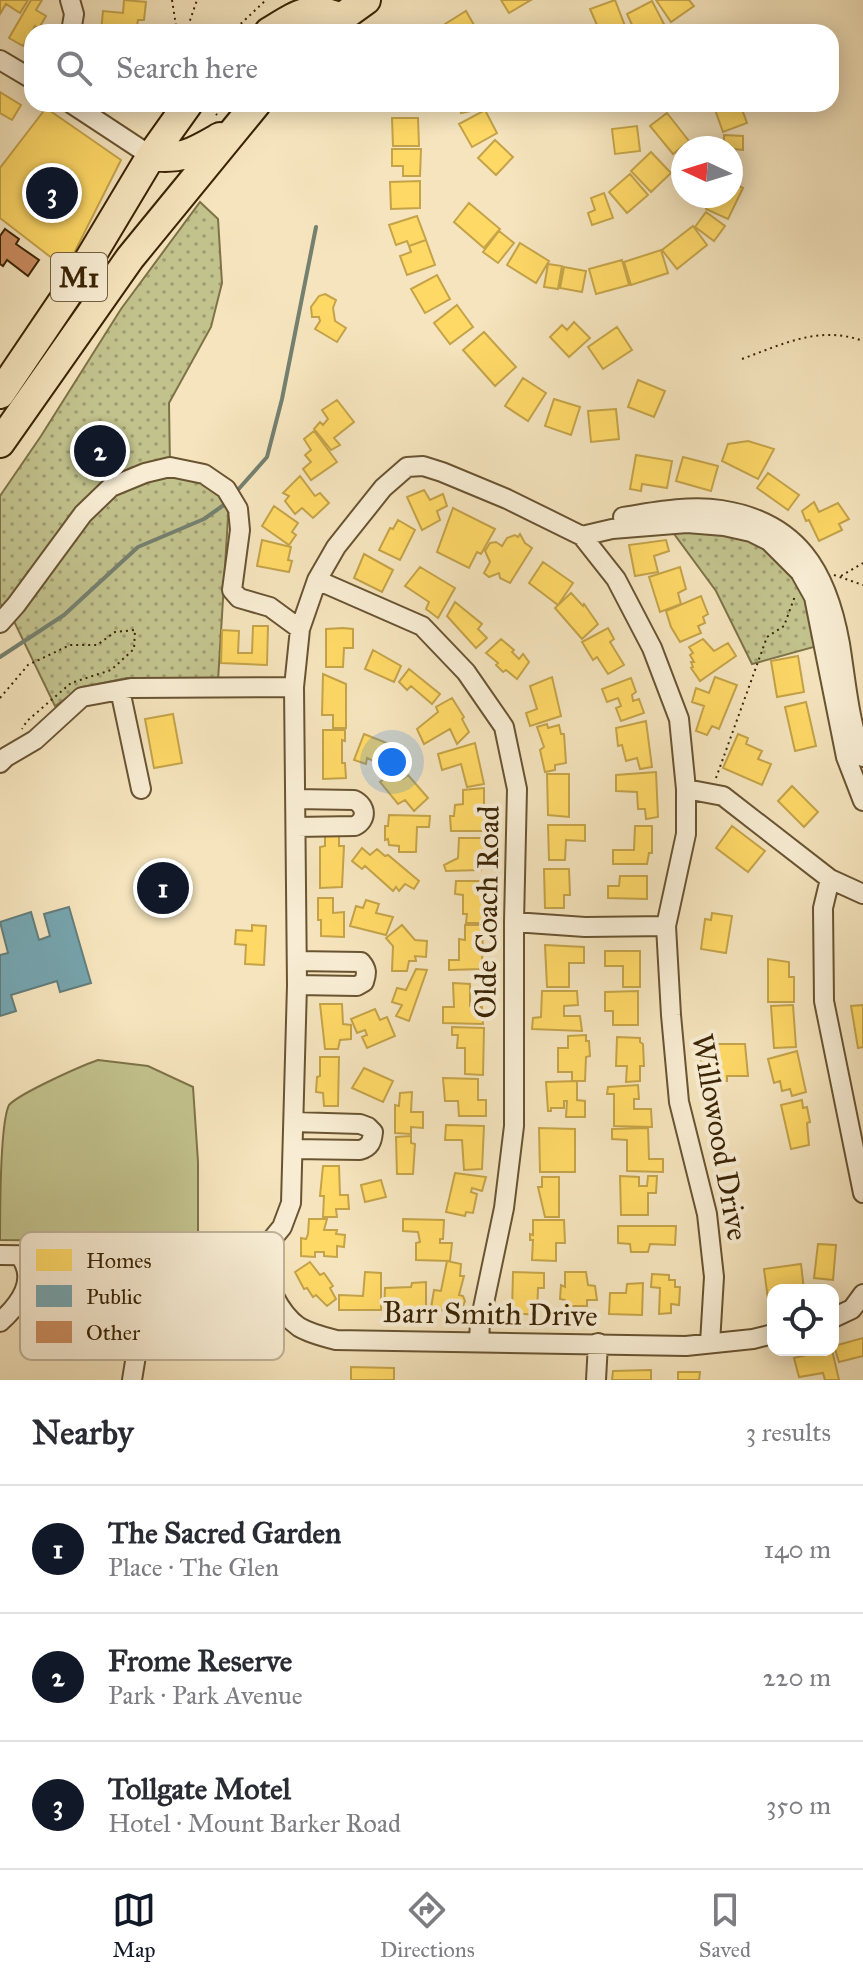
<!DOCTYPE html>
<html lang="en">
<head>
<meta charset="utf-8">
<style>
  :root { --surface:#fff; --page:#f2f2f3; --text:#2b2b33; --muted:#7c7c81; --line:#e1e1e2; --accent:#111827 }
  body { margin:0; font-family:"IM FELL Great Primer",serif; background:var(--page); color:var(--text) }
  .controls { position:absolute; right:24px; bottom:24px; display:grid; overflow:hidden; border-radius:16px; box-shadow:0 4px 20px #0003 }
  .controls button { width:72px; height:72px; display:grid; place-items:center; padding:0; border:0; border-bottom:2px solid var(--line); background:var(--surface); color:var(--text); font:40px sans-serif }
  .compass { position:absolute; left:671px; top:136px; width:72px; height:72px; border-radius:50%; background:var(--surface); box-shadow:0 4px 20px #0003; rotate:274deg }
  .you { position:absolute; left:392px; top:762px; width:28px; height:28px; margin:-20px; border:6px solid #fff; border-radius:50%; background:#1a73e8; box-shadow:0 0 0 12px #1a73e833 }
  .badge { display:grid; place-items:center; width:52px; height:52px; border-radius:50%; background:var(--accent); color:#fff; font-size:26px; font-weight:700 }
  .pin { position:absolute; translate:-50% -50%; border:4px solid #fff; box-shadow:0 2px 8px #0006 }
  .list { margin:0; padding:0; list-style:none }
  h2 { display:flex; justify-content:space-between; align-items:center; height:104px; margin:0; padding:0 32px; font-size:34px }
  h2 small { font-size:26px; font-weight:400; color:var(--muted) }
  .list li { display:grid; grid-template-columns:52px 1fr auto; gap:24px; align-items:center; box-sizing:border-box; height:128px; padding:0 32px; border-top:2px solid var(--line) }
  .list b { display:block; font-size:30px; white-space:nowrap }
  .list p { margin:0; font-size:26px; white-space:nowrap; color:var(--muted) }
  .list em { font-size:26px; font-style:normal; color:var(--muted) }
  .icon { flex:none; width:44px; height:44px; fill:none; stroke:currentColor; stroke-width:2; stroke-linecap:round; stroke-linejoin:round }
  .map { position:relative; flex:none; width:863px; height:1380px; overflow:hidden }
  .search { position:absolute; background:var(--surface); box-shadow:0 4px 20px #0003; left:24px; right:24px; top:24px; height:88px; display:flex; align-items:center; gap:20px; box-sizing:border-box; padding:0 28px; border-radius:24px; color:var(--muted); font-size:30px }
  .sheet { height:488px; background:var(--surface) }
  nav { display:flex; justify-content:space-around; align-items:center; box-sizing:border-box; height:112px; border-top:2px solid var(--line); background:var(--surface); font-size:22px; color:var(--muted) }
  nav a { display:grid; justify-items:center; gap:4px }
  nav .on { color:var(--accent) }
  .map>svg:first-child { display:block }
  .green { fill:#c2c28d; stroke:#7e7348; stroke-width:2 }
  .park { fill:url(#park-dots); stroke:#7e7348; stroke-width:2 }
  .homes { fill:#ffd966; stroke:#c4a349; stroke-width:2 }
  .public { fill:#76a5af; stroke:#647e7c; stroke-width:2 }
  .lines { fill:none; stroke-linecap:round; stroke-linejoin:round }
  .stream { stroke:#75806f; stroke-width:4 }
  .building { fill:#cb8d60; stroke:#3a2404; stroke-width:2 }
  .minor-casing { stroke:#695432; stroke-width:22 }
  .highway-casing { stroke:#3a2404; stroke-width:32 }
  .path { stroke:#3a2404; stroke-width:2; stroke-dasharray:2 4; stroke-linecap:butt }
  .minor { stroke:#f8edd4; stroke-width:18 }
  .highway { stroke:#f5e4bd; stroke-width:28 }
  .labels { text-anchor:middle; dominant-baseline:central; stroke-width:8; stroke-linejoin:round; paint-order:stroke }
  .shield { fill:#f8edd4; stroke:#736042; stroke-width:2 }
  .shield-label { font-size:28px; font-weight:bold; fill:#3a2404 }
  .street-label { font-size:30px; fill:#3a2404; stroke:#f8edd4 }
  .key { fill:#f8edd4; stroke:#bfb196; stroke-width:2 }
  .key-label { font-size:22px; fill:#3a2404 }
</style>
</head>
<body>
<div class="map">
<svg width="863" height="1380" viewBox="0 0 863 1380">
  <defs>
    <pattern id="park-dots" width="8" height="8" patternUnits="userSpaceOnUse" patternTransform="scale(2)"><rect width="8" height="8" fill="#c2c28d"/><path d="M2 2h.1M6 6h.1" fill="none" stroke="#9f9d71" stroke-width="1.8" stroke-linecap="round"/></pattern>
  </defs>
  <rect width="100%" height="100%" fill="#f5e4bd"/>
  <filter id="stains"><feTurbulence type="fractalNoise" baseFrequency=".0025" numOctaves="4"/><feColorMatrix values="0 0 0 0 .2 0 0 0 0 .09 0 0 0 0 .02 0 0 0 .5 -.17"/></filter>
  <radialGradient id="worn" r=".72"><stop offset=".6" stop-color="#630" stop-opacity="0"/><stop offset="1" stop-color="#630" stop-opacity=".3"/></radialGradient>
  <path class="green" d="M98,1060l50,6 45,21 5,75v80l-198,-2c0,-27 0,-117 9,-135 11,-12 72,-39 89,-45z"/>
  <path class="park" d="M200,202l18,17 4,64 -11,44 -42,76 1,63 34,8 25,27 -11,180 -91,-3 -44,9 -28,19 -45,-93 -10,-9v-108l41,-60 80,-127z
    M658,512l92,5 89,123 -87,24 -36,-73z"/>
  <path class="homes" d="M0,0h28l-8,13 -14,-9 -6,10z
    M31,0h11l-6,10 10,6 -7,12 -4,-2 -12,20 -14,-8z
    M124,0l22,2 -2,18h-6l-2,12h-35l2,-21 20,2z
    M501,0h30l-22,13z
    M615,0l10,26 -15,6h-10l-10,-23z
    M656,0h33l5,6 -23,16z
    M652,1l12,23 -15,8h-4l-4,-7 -7,4 -7,-15z
    M466,11l12,21h-29l-4,-8z
    M0,92l21,13 -9,15 -12,-7z
    M459,104h27v4l-25,5z
    M713,104h27l7,19 -24,9z
    M46,108l75,52 -55,109 -66,-51v-50z
    M485,110l12,23 -25,14 -13,-23z
    M667,113l22,28 -16,13 -23,-28z
    M392,118h26l1,28h-26z
    M637,126l3,25 -25,3 -3,-25z
    M724,135l19,1v14l-19,-2z
    M495,140l18,17 -17,18 -18,-17z
    M392,149h29l-1,27h-17v-10h-11z
    M651,152l20,21 -20,19 -20,-21z
    M630,174l18,21 -21,18 -18,-21z
    M420,181v27l-29,1 -1,-27z
    M731,182l12,6 -15,31 -22,-10 6,-13h19z
    M604,193l9,25 -21,7 -4,-12 7,-3 -4,-12z
    M469,203l31,26 -16,19 -30,-26z
    M706,212l19,14 -11,15 -19,-14z
    M417,216l9,24 -17,6 -2,-5 -11,4 -7,-20z
    M693,226l14,19 -30,24 -15,-19z
    M499,231l15,12 -16,20 -15,-11z
    M426,240l9,25 -28,10 -7,-19 11,-4 -2,-6z
    M520,243l29,18 -13,22 -29,-18z
    M661,250l7,23 -37,12 -7,-23z
    M622,260l7,25 -33,9 -7,-25z
    M548,264l14,2 -4,23 -14,-2z
    M564,267l22,4 -4,21 -22,-4z
    M437,275l13,24 -25,14 -14,-24z
    M325,294l11,6 -3,8 2,13 11,7 -9,14 -22,-13 5,-8 -1,-4h-7l-1,-10 8,-11z
    M457,305l16,22 -23,17 -16,-21z
    M574,322l16,16 -21,19 -19,-20 12,-12 5,5z
    M617,327l15,23 -29,19 -15,-22z
    M484,332l32,35 -21,19 -32,-36z
    M523,378l23,15 -18,28 -23,-15z
    M638,380l27,11 -11,26 -26,-10z
    M554,399l26,8 -9,28 -26,-9z
    M337,400l17,22 -20,16 6,7 -9,5 -17,-21 6,-7 3,3 5,-6 -6,-9z
    M616,409l3,30 -28,3 -3,-31z
    M314,431l23,31 -26,18 -8,-11 8,-7 -6,-7 6,-5 -7,-11z
    M748,441l26,8 -16,30 -36,-18 6,-17z
    M636,455l36,6 -5,27 -25,-4 -1,7 -11,-2z
    M683,457l35,9 -7,25 -35,-10z
    M768,473l31,22 -11,15 -31,-22z
    M300,476l15,20 5,-3 9,10 -16,15 -11,-10 -7,6 -10,-13 4,-5 -6,-3z
    M424,490l6,10 13,-6 4,12 -10,5 3,9 -18,10 -15,-33z
    M814,502l5,10 19,-9 11,16 -10,5 3,6 -23,11 -10,-21 -3,1 -4,-10z
    M274,506l24,17 -6,9 4,3 -7,10 -27,-19z
    M453,508l42,21 -14,25 -4,-2 -8,16 -32,-16z
    M398,520l17,10 -15,30 -21,-10 11,-22 3,1z
    M520,534l5,9 7,5 -22,35 -10,-5 -1,-5 -10,4 -5,-4 6,-11 -5,-11 5,-8 6,-1 6,4 5,-8 8,-3 3,2z
    M262,540l29,7 -3,13 4,1 -3,11 -32,-6z
    M666,540l3,11 -15,5 4,16 -23,4 -6,-31z
    M364,554l29,16 -11,22 -28,-14z
    M543,562l30,21 -15,22 -29,-22z
    M420,567l35,21 -17,30 -12,-9 3,-7 -24,-16z
    M680,567l6,22 -8,4 3,11 -21,8 -11,-35z
    M571,593l12,13 1,-2 14,20 -16,15 -27,-31z
    M701,596l7,18 -5,3 2,6 -7,3 3,7 -21,9 -9,-15 -5,-16z
    M455,602l27,22 -4,5 9,9 -11,10 -29,-32z
    M253,626h15l-1,39 -46,-2 1,-33 17,1 -1,22h14z
    M343,628l10,1v19h-9l-1,19h-17v-38z
    M608,628l6,11 -4,3 14,23 -16,9 -11,-17 -4,3 -11,-18z
    M501,639l13,11 -2,2 7,7 4,-5 6,8 -12,17 -11,-9 -3,2 -7,-7 2,-2 -12,-10z
    M703,639l11,12 14,-8 8,13 -36,25 -9,-13 2,-1 -2,-5h3l-4,-7 3,-2 -4,-6z
    M373,650l28,16 -7,16 -29,-13z
    M798,656l6,36 -27,5 -6,-36z
    M409,669l31,25 -8,10 -21,-18 -4,4 -8,-8z
    M323,674l23,10v44h-13v-13h-11z
    M552,677l9,39 -31,10 -4,-13 11,-4 -7,-23z
    M715,677l22,8 -18,44 -7,-3 -5,9 -11,-4 8,-25 -12,-4 4,-14 13,5z
    M631,678l5,14 -4,3 1,6 6,-2 5,14 -23,8 -5,-13 5,-2 -3,-8 -11,4 -5,-13z
    M452,698l12,19 -2,2 7,13 -12,12 -7,-15 -26,15 -7,-15 21,-17 -2,-5z
    M806,702l10,44 -21,5 -10,-44z
    M173,714l9,49 -28,5 -9,-49z
    M646,721l6,46 -12,2 -3,-11 -11,3 -4,-16 -4,1 -2,-18z
    M547,724l1,4 11,-3 2,9h3l2,29 -11,2v5l-10,2 -5,-22 4,-3 -7,-20z
    M323,730h22v11l-3,-1v23h3l1,15 -23,1z
    M364,734l33,13 -8,21 -22,-10 -1,6 -12,-4z
    M738,734l10,4 -2,6 16,7 -4,8 13,5 -9,21 -39,-17z
    M475,743l9,41 -17,3 -6,-23 -19,6 -4,-16z
    M395,770l8,9 5,-4 20,23 -14,13 -9,-11 -7,4 -18,-22z
    M656,772l2,45 -12,2 -1,-10h-7l-1,-17 -21,-1v-16z
    M547,774h22v43l-21,-2z
    M792,786l26,26 -14,15 -26,-26z
    M484,788v43h-33l-1,-15h4l1,-11 8,-1v-14z
    M389,815l41,1 -1,11h-12l-1,25h-17v-6l-10,-1 -1,-6 -3,1v-14h3z
    M548,825h37v16l-19,-1 -1,20h-16z
    M635,826h17v27h-3l-2,11h-34v-14h21z
    M732,826l33,25 -17,21 -32,-24z
    M325,836h14v10h5l-2,41 -22,1v-41l5,-1z
    M459,838h27v16h-10l-1,3 5,1 1,12 -35,1 -2,-6 14,-7z
    M362,848l8,7 7,-6 8,7 3,-1 31,26 -5,8 -9,-5 -6,7 -3,-4 -3,4 -28,-25 -3,3 -10,-8z
    M544,869h25l1,26h-6v13h-19z
    M620,876h27v23l-39,-1v-12h11z
    M456,881h28v30l6,-1v13h-24l1,-9h-4v-19l-8,-1z
    M318,898h15v15l11,-1v25l-23,-1v-16h-3z
    M366,900l13,4 -3,9 17,4 -7,18 -36,-9 6,-20 7,2z
    M712,913l20,3 -6,37 -25,-4 4,-30 6,1z
    M252,925l14,1 -2,39 -19,-1 1,-19 -11,-1 1,-14 16,1z
    M402,925l13,15 12,1 -1,16 -11,-1 1,5h-7l-2,10h-15l1,-25 -7,-8z
    M465,925h18l-1,44 -33,1v-10h10v-21l6,1z
    M545,945l39,2v16h-15v24h-22z
    M605,951h35v36h-17v-21h-18z
    M768,959l21,3v15h5v25h-26z
    M416,969l11,1 -18,51 -13,-5 6,-11 -10,-3 5,-14 9,2z
    M453,983l17,1v22l12,1 1,17 -40,-1v-16h11z
    M542,991h35l1,14 -14,1v10h16l2,15 -50,-2 1,-11 8,-1z
    M638,991v34h-25v-14h-8v-19z
    M320,1004h22l1,20 8,1v14l-11,1 -2,9h-13z
    M793,1005l3,42 -22,1 -3,-42z
    M863,1005v42l-5,1 -7,-42z
    M375,1009l5,11 7,-3 8,19 -28,12 -5,-11 5,-2 -2,-5 -8,3 -6,-14z
    M452,1027l32,1 -1,47 -18,-1v-26h-8l1,-13h-6z
    M586,1035v6h3l1,15 -4,1 -1,24h-13v-9h-14v-24h10v-12z
    M617,1037l23,1v4l3,2 1,22h-4v15l-14,1 1,-16h-11z
    M716,1044h29l3,32h-21v5h-23v-15h-3l-1,-20z
    M797,1051l9,41 -14,4 -2,-7 -8,2 -2,-10 -6,2 -6,-24z
    M320,1057h19l-1,49h-14l-1,-13 -7,-1 1,-15 3,-1z
    M364,1068l29,13 -10,21 -31,-14z
    M443,1078l35,1v21h8v16h-27l-1,-15h-13z
    M577,1081v19l8,1v16h-19l1,-16h-3v7h-13v3h-3l-2,-29z
    M638,1085l1,14h-5v10h17l1,18 -38,-1v-32h-7l1,-7z
    M412,1092l-1,20h12v16l-12,-1v7l-16,-1v-28l4,1 1,-13z
    M802,1100l1,8 4,-1 3,15 -3,1 2,22 -18,4 -10,-44z
    M446,1125l38,1 -2,43 -18,1 -2,-30h-17z
    M539,1128l36,1v43h-35z
    M648,1128l1,31h14v13l-36,-1v-31l-15,-1v-10z
    M411,1136v7l4,1 -2,30h-16l-1,-37z
    M323,1166h16l1,29h8l1,14h-13l1,8h-14l1,-21h-4z
    M455,1173l31,4 -4,14 -10,-3 -1,4 6,2 -4,19 -7,-1 -1,4 -19,-4z
    M620,1176l19,1v9h8l1,-10h9l-1,17h-8v22h-27z
    M542,1177h17v40h-14l-7,-30h4z
    M381,1180l5,17 -21,5 -4,-17z
    M309,1219h18l-3,11h13l-1,4 9,1 -1,12 -7,-1v11l-13,-1v-4h-9v5l-14,-1v-18l5,1 2,-5z
    M403,1219l41,1 -1,19h-3v4h12l-2,18 -34,-1v-17l4,-1 -2,-10 -15,-1z
    M533,1220h31l1,23h-9v18l-24,-1 1,-20h-3v-6l3,1z
    M618,1226h58l-1,19 -25,-1 -2,8h-17l-1,-8 -12,-1z
    M818,1244l18,1 -3,35 -19,-2z
    M447,1261l14,3 -1,12h4l-5,19 4,1 2,5 -5,13 -29,-6 3,-18 7,1z
    M310,1262l10,13 4,-2 9,13 -3,2 6,11 -9,7 -11,-11 -3,2 -6,-9 -3,1 -9,-17z
    M801,1264l3,26h-31v17h-4l-5,-38z
    M365,1272l16,1v37h-42v-15l24,1z
    M513,1272l31,1v15h-6l-1,27 -25,-2z
    M565,1272h21l2,13 7,1 2,14h-10v6h-23l1,-6 -5,-1 1,-14 4,2z
    M652,1274l17,1v5h6v7h5l-1,18 -8,-1v9l-12,1 1,-26 -9,-1z
    M426,1282v29l-42,1 1,-24 26,-1 1,-4z
    M643,1283l-1,32 -33,-1 1,-21h16l1,-9z
    M863,1338v18l-24,6 -5,-16z
    M832,1350l7,30h-14l-2,-7 -24,4 -5,-19 17,-4 -1,-3 4,-1z
    M351,1367l43,1v12h-43z
    M651,1370v10h-39l1,-9z
    M678,1372h22l-1,8h-21z"/>
  <path class="public" d="M69,907l22,76 -31,9 -3,-11 -46,14 5,16 -16,5v-61l8,-2 -8,-31 31,-10 8,28 11,-4 -6,-22z"/>
  <g class="lines">
    <path class="stream" d="M236,492l31,-35 15,-58 34,-172
      M0,657l64,-42 74,-68 66,-28 24,-17"/>
  </g>
  <path class="building" d="M5,229l14,10 -3,5 23,16 -11,16 -21,-16 -4,6 -3,-2v-28z"/>
  <g class="lines">
    <defs>
      <path id="minor" d="M70,0l4,14 -3,18
        M0,60l32,19
        M72,104l79,52
        M623,517c31,-5 67,-12 98,-7 77,12 106,61 119,134 6,37 9,79 23,113
        M582,536l34,43 36,69 27,71 7,70v45l-20,92 5,89 8,87 28,112 7,63 -4,66
        M317,580l105,46 44,46 38,55 13,62 -3,133v204l-10,82 -24,114 -1,19
        M0,623l16,-18 67,-91 28,-27 34,-14 25,-6 34,7 22,15 12,20 2,21 -8,60 7,8 31,9 30,22
        M120,690l21,99
        M0,763l6,-6 29,-17 47,-43 49,-9 163,-1
        M686,789l37,7 107,83 33,15
        M296,799l58,1c13,6 13,20 1,26l-59,1
        M830,879l-7,29 1,93 39,192
        M514,922l71,5 81,-1
        M297,961l64,1c6,7 6,11 3,20l-7,4 -60,-1
        M293,1149l67,1c10,-3 12,-8 13,-18l-5,-5 -8,-3 -66,-2
        M256,1247c9,27 18,63 43,80 10,6 25,10 37,13l350,6 67,-7 20,-5
        M0,1255l231,3 9,-7 29,-8 13,-16 9,-24 6,-218 -3,-298 6,-58 17,-49 19,-33 47,-59 24,-21 16,-1 19,6 65,27 75,37 30,-7 75,-6 37,3 27,6 18,9 31,31 14,25 32,160 17,44
        M833,1318l19,-9 11,-15
        M0,1322c20,-18 38,-42 20,-66
        M132,1380l9,-55
        M596,1380l2,-37"/>
      <path id="highway" d="M328,31l13,-13 25,-18
        M269,32c28,-17 40,-28 72,-14
        M151,156c31,4 43,-4 69,-19
        M0,394l75,-111 76,-127 37,-52
        M0,443l130,-185 126,-154"/>
    </defs>
    <use href="#minor" class="minor-casing"/>
    <use href="#highway" class="highway-casing"/>
    <path class="path" d="M172,0l5,32
      M186,32l11,-32
      M232,32l34,-32
      M208,105l9,10
      M742,359c41,-15 78,-34 121,-18
      M834,575l29,10
      M841,576l22,-13
      M0,698l28,-33 42,-20h27l18,-13 20,-2 -1,19 -23,21 -40,13 -44,38 -5,8
      M716,778l51,-141 17,-11 11,-30"/>
    <use href="#minor" class="minor"/>
    <use href="#highway" class="highway"/>
  </g>
  <g class="labels">
    <rect class="shield" x="51" y="253" width="56" height="48" rx="6"/>
    <g class="shield-label">
      <text x="79" y="277">M1</text>
    </g>
    <g class="street-label">
      <text transform="translate(487 912) rotate(-89)">Olde Coach Road</text>
      <text transform="translate(720 1137) rotate(80)">Willowood Drive</text>
      <text transform="translate(490 1314) rotate(1)">Barr Smith Drive</text>
    </g>
  </g>
  <rect x="20" y="1232" width="264" height="128" rx="12" class="key"/>
  <rect x="36" y="1249" width="36" height="22" fill="#ffd966"/>
  <rect x="36" y="1285" width="36" height="22" fill="#76a5af"/>
  <rect x="36" y="1321" width="36" height="22" fill="#cb8d60"/>
  <g class="key-label">
    <text x="86" y="1268">Homes</text>
    <text x="86" y="1304">Public</text>
    <text x="86" y="1340">Other</text>
  </g>
  <rect width="100%" height="100%" filter="url(#stains)"/>
  <rect width="100%" height="100%" fill="url(#worn)"/>
</svg>
<div class="controls">
<button><svg class="icon" aria-label="locate" viewBox="0 0 24 24"><circle cx="12" cy="12" r="6"/><path d="M12 2v4M12 18v4M2 12h4M18 12h4"/></svg></button>
</div>
<svg class="compass" viewBox="-18 -18 36 36"><path d="M0-13l5 13h-10z" fill="#e53935"/><path d="M0 13l5-13h-10z" fill="#7c7c81"/></svg>
<div class="you"></div>
<div class="pin badge" style="left:163px;top:888px">1</div>
<div class="pin badge" style="left:100px;top:451px">2</div>
<div class="pin badge" style="left:52px;top:193px">3</div>
<div class="search"><svg class="icon" aria-label="search" viewBox="0 0 24 24"><circle cx="10" cy="10" r="6"/><path d="M15 15l6 6"/></svg>Search here</div>
</div>
<section class="sheet">
<h2>Nearby<small>3 results</small></h2>
<ul class="list">
<li><span class="badge">1</span><div><b>The Sacred Garden</b><p>Place · The Glen</p></div><em>140 m</em></li>
<li><span class="badge">2</span><div><b>Frome Reserve</b><p>Park · Park Avenue</p></div><em>220 m</em></li>
<li><span class="badge">3</span><div><b>Tollgate Motel</b><p>Hotel · Mount Barker Road</p></div><em>350 m</em></li>
</ul>
</section>
<nav>
<a class="on"><svg class="icon" aria-label="map" viewBox="0 0 24 24"><path d="M3 6l6-2 6 2 6-2v14l-6 2-6-2-6 2zM9 4v14M15 6v14"/></svg>Map</a>
<a><svg class="icon" aria-label="directions" viewBox="0 0 24 24"><path d="M12 3l9 9-9 9-9-9zM9 14v-3h6M13 9l2 2-2 2"/></svg>Directions</a>
<a><svg class="icon" aria-label="saved" viewBox="0 0 24 24"><path d="M7 4h10v16l-5-4-5 4z"/></svg>Saved</a>
</nav>
</body>
</html>
